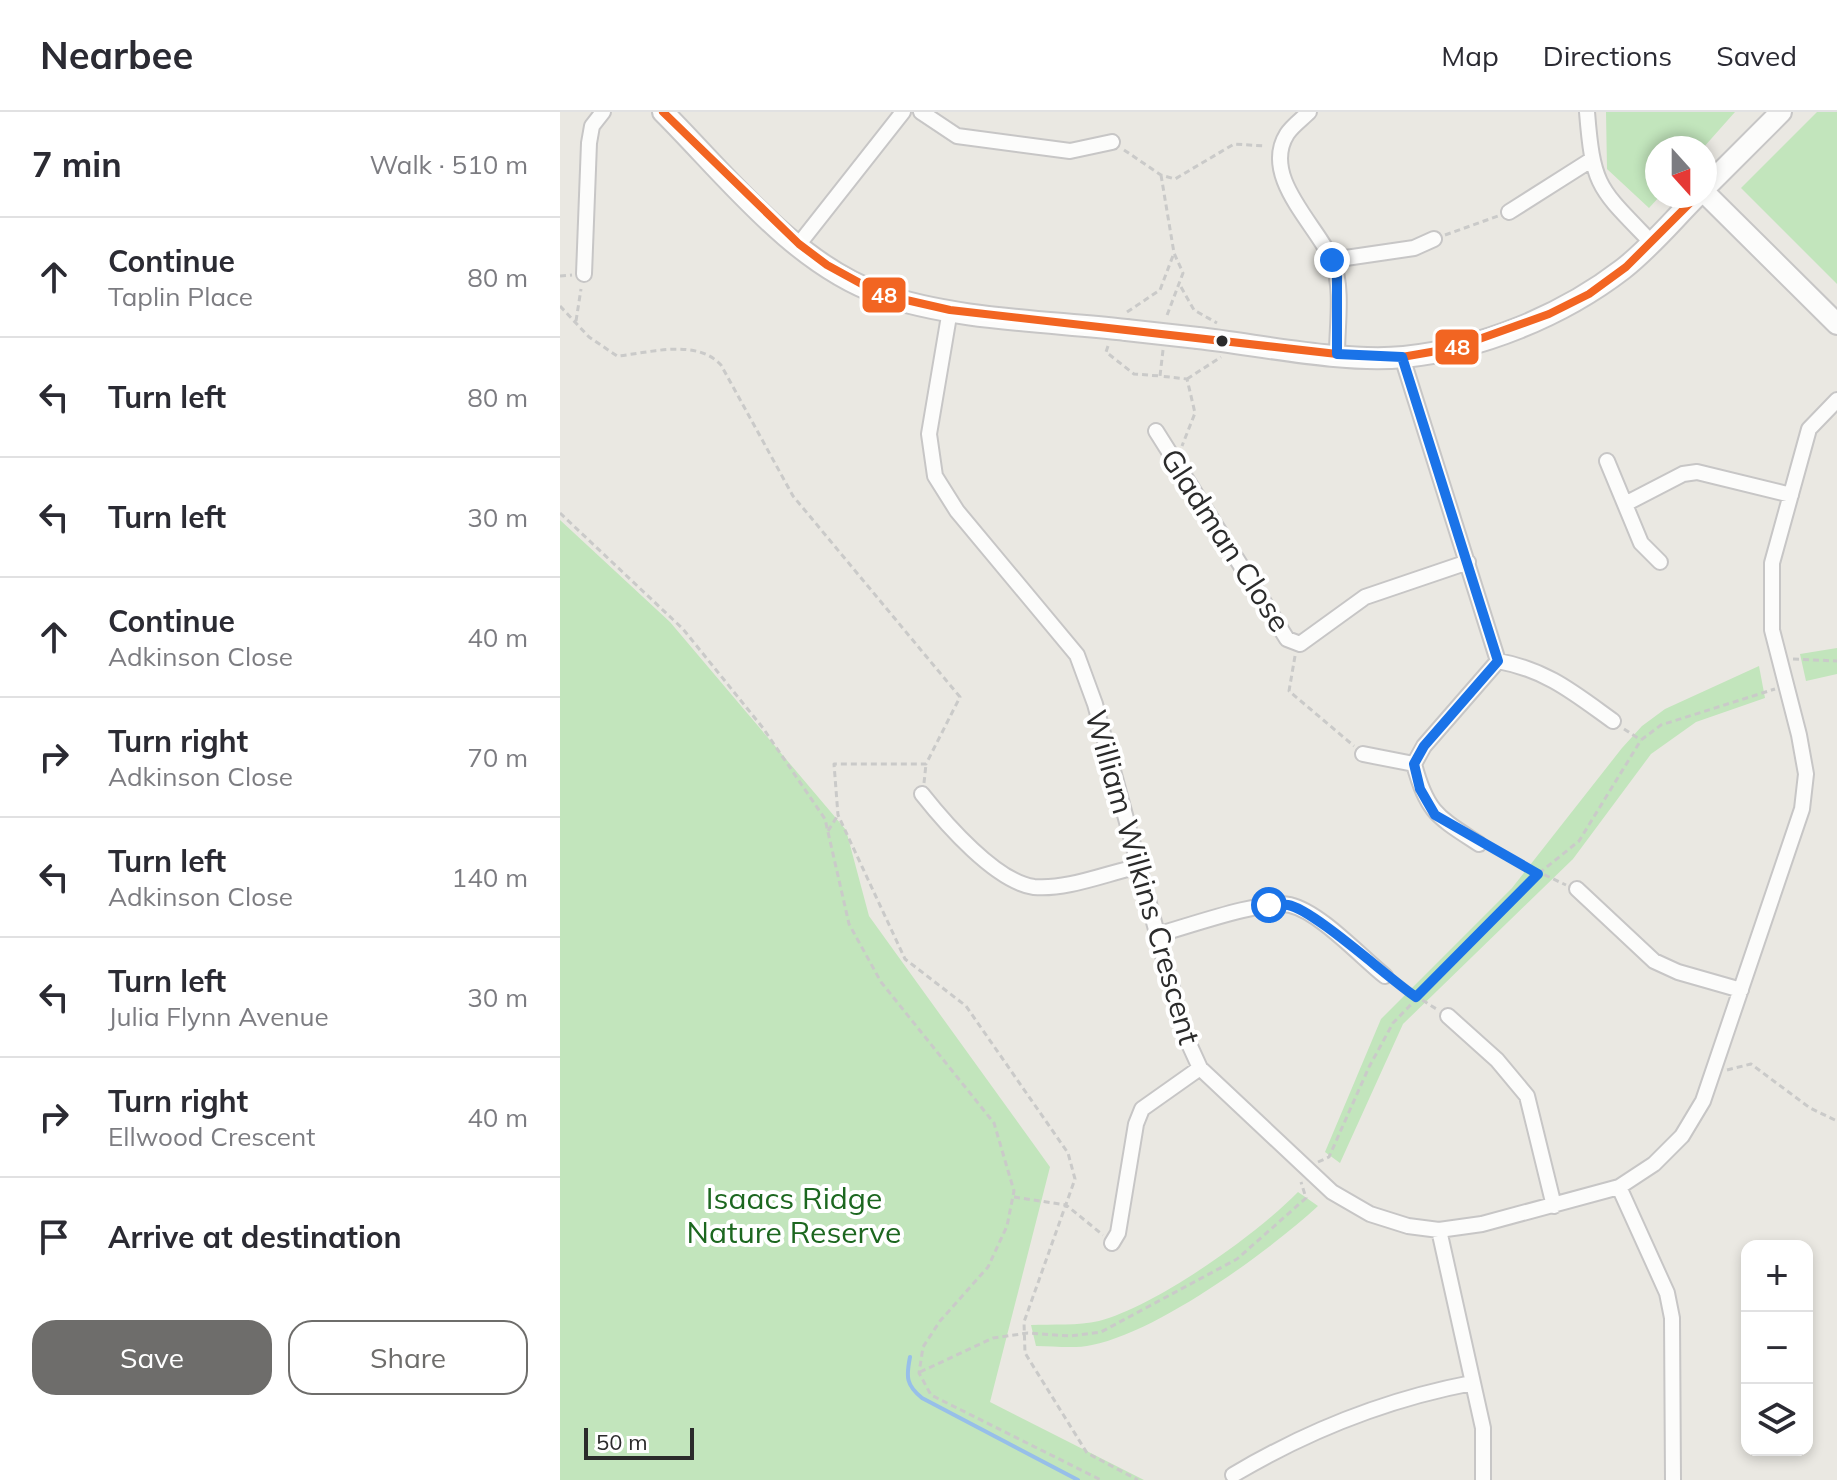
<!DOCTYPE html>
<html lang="en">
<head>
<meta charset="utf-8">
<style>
  :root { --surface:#fff; --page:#f7f7f7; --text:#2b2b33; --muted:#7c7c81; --line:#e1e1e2; --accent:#6e6d6b }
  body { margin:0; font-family:Mulish,sans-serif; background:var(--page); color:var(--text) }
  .controls { position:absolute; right:24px; bottom:24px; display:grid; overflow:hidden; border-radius:16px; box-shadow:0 4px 12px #0003 }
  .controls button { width:72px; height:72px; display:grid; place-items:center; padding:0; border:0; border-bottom:2px solid var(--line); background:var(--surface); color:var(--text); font:40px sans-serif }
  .compass { position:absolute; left:1085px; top:24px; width:72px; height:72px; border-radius:50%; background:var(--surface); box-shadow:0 4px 12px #0003; rotate:159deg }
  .scale { position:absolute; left:24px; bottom:20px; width:110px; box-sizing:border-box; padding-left:8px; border:4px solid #2b2b2b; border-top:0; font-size:22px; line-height:28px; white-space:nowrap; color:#2b2b2b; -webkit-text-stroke:6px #fff; paint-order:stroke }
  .stop { position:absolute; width:24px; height:24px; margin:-18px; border:6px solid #1a73e8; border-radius:50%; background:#fff }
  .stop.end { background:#1a73e8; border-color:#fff; box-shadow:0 2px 8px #0008 }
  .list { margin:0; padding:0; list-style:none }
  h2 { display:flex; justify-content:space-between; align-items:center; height:104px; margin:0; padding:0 32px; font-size:34px }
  h2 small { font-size:26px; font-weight:400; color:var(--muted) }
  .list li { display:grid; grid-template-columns:52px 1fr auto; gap:24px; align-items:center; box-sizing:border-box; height:120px; padding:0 32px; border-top:2px solid var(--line) }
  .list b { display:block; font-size:30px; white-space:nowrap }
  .list p { margin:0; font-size:26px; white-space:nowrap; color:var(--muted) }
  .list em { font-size:26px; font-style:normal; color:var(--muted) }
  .actions { display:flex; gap:16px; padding:24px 32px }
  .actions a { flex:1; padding:18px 0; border:2px solid var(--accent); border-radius:24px; text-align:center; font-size:28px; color:var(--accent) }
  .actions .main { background:var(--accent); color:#fff }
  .icon { flex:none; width:44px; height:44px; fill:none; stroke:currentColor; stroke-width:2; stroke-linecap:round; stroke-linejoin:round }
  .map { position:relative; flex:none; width:1277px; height:1368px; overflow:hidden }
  header { display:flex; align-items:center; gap:48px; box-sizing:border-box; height:112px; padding:0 40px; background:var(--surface); border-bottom:2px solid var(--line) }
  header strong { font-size:38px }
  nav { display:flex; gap:44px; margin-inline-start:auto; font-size:28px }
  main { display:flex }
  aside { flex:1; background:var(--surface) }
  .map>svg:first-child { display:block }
  .green { fill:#c2e5bc }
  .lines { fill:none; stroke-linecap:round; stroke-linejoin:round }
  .stream { stroke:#97bfe9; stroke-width:4 }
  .street-casing { stroke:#c7c6c6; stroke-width:18 }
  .secondary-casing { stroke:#c7c6c6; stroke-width:24 }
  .path { stroke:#cacac9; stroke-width:3; stroke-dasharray:6 4; stroke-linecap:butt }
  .street { stroke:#fcfcfb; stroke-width:14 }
  .secondary { stroke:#fcfcfb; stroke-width:20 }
  .secondary-bridge-casing { stroke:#c7c6c6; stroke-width:24; stroke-linecap:butt }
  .secondary-bridge { stroke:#fcfcfb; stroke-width:20 }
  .bus-1-casing { stroke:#fff; stroke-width:14 }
  .bus-1 { stroke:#f26522; stroke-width:8 }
  .route { stroke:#1a73e8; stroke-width:10 }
  .bus-dot { fill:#2b2b2b; stroke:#fff; stroke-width:3 }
  .labels { text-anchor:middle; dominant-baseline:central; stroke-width:8; stroke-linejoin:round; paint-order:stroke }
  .street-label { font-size:30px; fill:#2b2b2b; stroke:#fff }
  .park-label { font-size:30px; fill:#1c671f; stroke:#fff }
  .line-badge { stroke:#fff; stroke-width:3 }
  .badge-label { font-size:22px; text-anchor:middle; font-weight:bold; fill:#fff }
</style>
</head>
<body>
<header>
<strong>Nearbee</strong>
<nav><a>Map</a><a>Directions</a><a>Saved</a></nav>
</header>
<main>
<aside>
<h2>7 min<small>Walk · 510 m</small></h2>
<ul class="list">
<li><svg class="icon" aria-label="ahead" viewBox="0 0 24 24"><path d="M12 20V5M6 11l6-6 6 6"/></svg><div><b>Continue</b><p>Taplin Place</p></div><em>80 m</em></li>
<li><svg class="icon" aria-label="left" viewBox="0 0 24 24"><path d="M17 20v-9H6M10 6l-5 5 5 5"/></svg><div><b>Turn left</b></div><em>80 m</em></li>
<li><svg class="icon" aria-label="left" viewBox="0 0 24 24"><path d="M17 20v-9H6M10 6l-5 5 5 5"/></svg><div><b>Turn left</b></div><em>30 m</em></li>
<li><svg class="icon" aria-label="ahead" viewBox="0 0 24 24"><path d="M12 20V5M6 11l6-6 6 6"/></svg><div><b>Continue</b><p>Adkinson Close</p></div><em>40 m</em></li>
<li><svg class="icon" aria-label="right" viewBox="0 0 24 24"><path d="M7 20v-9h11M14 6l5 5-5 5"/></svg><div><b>Turn right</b><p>Adkinson Close</p></div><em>70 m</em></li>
<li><svg class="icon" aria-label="left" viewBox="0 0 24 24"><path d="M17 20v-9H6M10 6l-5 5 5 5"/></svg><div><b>Turn left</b><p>Adkinson Close</p></div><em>140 m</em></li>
<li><svg class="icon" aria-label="left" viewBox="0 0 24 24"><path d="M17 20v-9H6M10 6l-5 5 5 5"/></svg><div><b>Turn left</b><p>Julia Flynn Avenue</p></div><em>30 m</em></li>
<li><svg class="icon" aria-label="right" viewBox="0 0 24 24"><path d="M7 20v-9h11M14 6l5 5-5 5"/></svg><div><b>Turn right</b><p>Ellwood Crescent</p></div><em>40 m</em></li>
<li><svg class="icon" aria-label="arrive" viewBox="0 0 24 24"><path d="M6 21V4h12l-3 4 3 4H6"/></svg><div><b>Arrive at destination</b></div></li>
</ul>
<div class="actions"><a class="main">Save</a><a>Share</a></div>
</aside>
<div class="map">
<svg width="1277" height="1368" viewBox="0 0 1277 1368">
  <rect width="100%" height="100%" fill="#eae8e2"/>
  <path class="green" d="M1046,0h129l-32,36h-46l3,48 -11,12 -42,-39z
    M1257,0h20v172l-96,-96z
    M0,408l110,102 176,208 23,86 181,251 -60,235 154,78h-584z
    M1277,536v26l-31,7 -6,-27z
    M1199,554l6,32 -69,24 -45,32 -78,105 -170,165 -63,139 -15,-11 56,-133 131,-131 110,-140 20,-22 23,-17z
    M738,1080l20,14c-50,46 -160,126 -226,139 -17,4 -38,1 -56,1l-5,-21c22,-1 47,1 68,-4 57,-15 157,-86 199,-129z"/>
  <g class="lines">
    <path class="stream" d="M350,1245c-4,20 -4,28 12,41l156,82"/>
    <defs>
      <path id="street" d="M361,0l36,24 113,15 42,-9
        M749,0c-7,7 -17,14 -22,22 -27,43 31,92 46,128 10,27 4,64 4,92
        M1027,0c6,76 12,76 64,130
        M949,100l82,-52
        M239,132l104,-132
        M772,148l82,-12 20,-9
        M24,162l5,-131 3,-17 11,-14
        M390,198l-21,124 6,42 22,35 120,144 18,49 89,329 16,35 132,124 38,22 38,12 31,4 43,-6 137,-37 35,-23 28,-28 21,-35 99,-292 4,-35 -7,-39 -27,-105v-67l37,-134 28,-29
        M842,245l96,304
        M596,319l131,208 13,5 65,-47 103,-35
        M1047,349l34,82 19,19
        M1067,391l56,-29 14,-2 94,23
        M803,642l51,10
        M362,682c23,29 74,88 112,93 32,3 71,-13 102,-20
        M919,732c-41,-27 -52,-31 -65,-80l10,-18 74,-85c49,9 76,32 115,60
        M1017,777l77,72 24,11 63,18
        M596,823c30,-8 107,-36 134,-30 30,7 70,51 95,71
        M888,904l49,44 30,36 27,110
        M1059,1075l48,106 5,25 1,162
        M879,1118l44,198v52
        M552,1131l6,-10 18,-109 6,-15 58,-41
        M673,1363c74,-44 155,-76 239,-92"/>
      <path id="secondary" d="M103,0c64,64 130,151 217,182 74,26 168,27 246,36
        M1145,76l76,-76
        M1145,81l132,131
        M638,226c62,7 145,25 206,19 77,-8 158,-41 219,-88 27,-21 50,-49 74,-73"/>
    </defs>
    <use href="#street" class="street-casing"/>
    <use href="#secondary" class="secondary-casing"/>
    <path class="path" d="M564,38l37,25 14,4 59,-35 32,2
      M601,63l13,78 9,20 -17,45
      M885,123l53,-19
      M0,164l12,-1
      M621,175l13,23 23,13
      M0,194l29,31 28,19c33,-3 79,-18 104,9l72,131 167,201 -34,67h-92l4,51 67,144 61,47 102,147 7,26 -51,143 1,31 62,100 51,27
      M567,200l33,-22 14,-37
      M16,209l5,-32
      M548,234l-2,6 28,22 26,2
      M603,238l-3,26 27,3 8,34 -13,33
      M627,267l34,-22
      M0,401l123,116 80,99 62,91 24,105 32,58 113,141 20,68 -7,35 -19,41 -48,54 -17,26 -4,26 12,22 170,85
      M735,544l-6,35 65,55
      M1233,547l44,2
      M1064,617l17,11
      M364,671l2,-19
      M268,719l10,-16
      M930,737l76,36
      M837,872l41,26
      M1167,958l24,-6 59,44 27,13
      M758,1050l11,-5 40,-90 24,-44 145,-149 41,-33 62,-101 20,-15 114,-36
      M454,1085l52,8 37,30
      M360,1260l73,-34 35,-5 42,3 31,-4 136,-73 69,-61 -5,-16"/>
    <use href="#street" class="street"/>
    <use href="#secondary" class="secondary"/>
    <defs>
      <path id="secondary-bridge" d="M566,218l72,8"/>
    </defs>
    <use href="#secondary-bridge" class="secondary-bridge-casing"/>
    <use href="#secondary-bridge" class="secondary-bridge"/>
    <defs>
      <path id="bus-1" d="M103,0l136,132 28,21 53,29 70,16 387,44 65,3 52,-9 95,-34 40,-20 37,-27 71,-71"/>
    </defs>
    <use href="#bus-1" class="bus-1-casing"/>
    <use href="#bus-1" class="bus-1"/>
  </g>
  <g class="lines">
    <path class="route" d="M709,793c6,0 13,-1 19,0 25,4 100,73 128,92l122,-123 -103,-59 -15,-26 -6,-25 10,-18 74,-85 -96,-304 -65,-3v-78l-5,-16"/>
  </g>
  <circle class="bus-dot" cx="662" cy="229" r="7"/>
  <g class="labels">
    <g class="street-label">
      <text transform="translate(666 428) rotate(57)">Gladman Close</text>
      <text transform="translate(583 765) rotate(74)">William Wilkins Crescent</text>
    </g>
    <g class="park-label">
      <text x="234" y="1086">Isaacs Ridge<tspan x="234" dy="34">Nature Reserve</tspan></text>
    </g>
  </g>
  <g class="line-badge">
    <rect x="301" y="164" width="46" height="38" rx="8" fill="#f26522"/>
    <rect x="874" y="216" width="46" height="38" rx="8" fill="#f26522"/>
  </g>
  <g class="badge-label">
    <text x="324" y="191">48</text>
    <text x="897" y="243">48</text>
  </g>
</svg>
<div class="controls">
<button>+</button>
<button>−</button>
<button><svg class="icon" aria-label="layers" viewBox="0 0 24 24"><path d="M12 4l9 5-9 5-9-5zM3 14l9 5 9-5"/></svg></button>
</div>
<svg class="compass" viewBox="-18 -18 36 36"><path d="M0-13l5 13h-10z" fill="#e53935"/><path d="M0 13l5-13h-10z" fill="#7c7c81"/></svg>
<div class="scale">50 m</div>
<div class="stop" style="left:709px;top:793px"></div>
<div class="stop end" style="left:772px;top:148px"></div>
</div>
</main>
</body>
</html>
